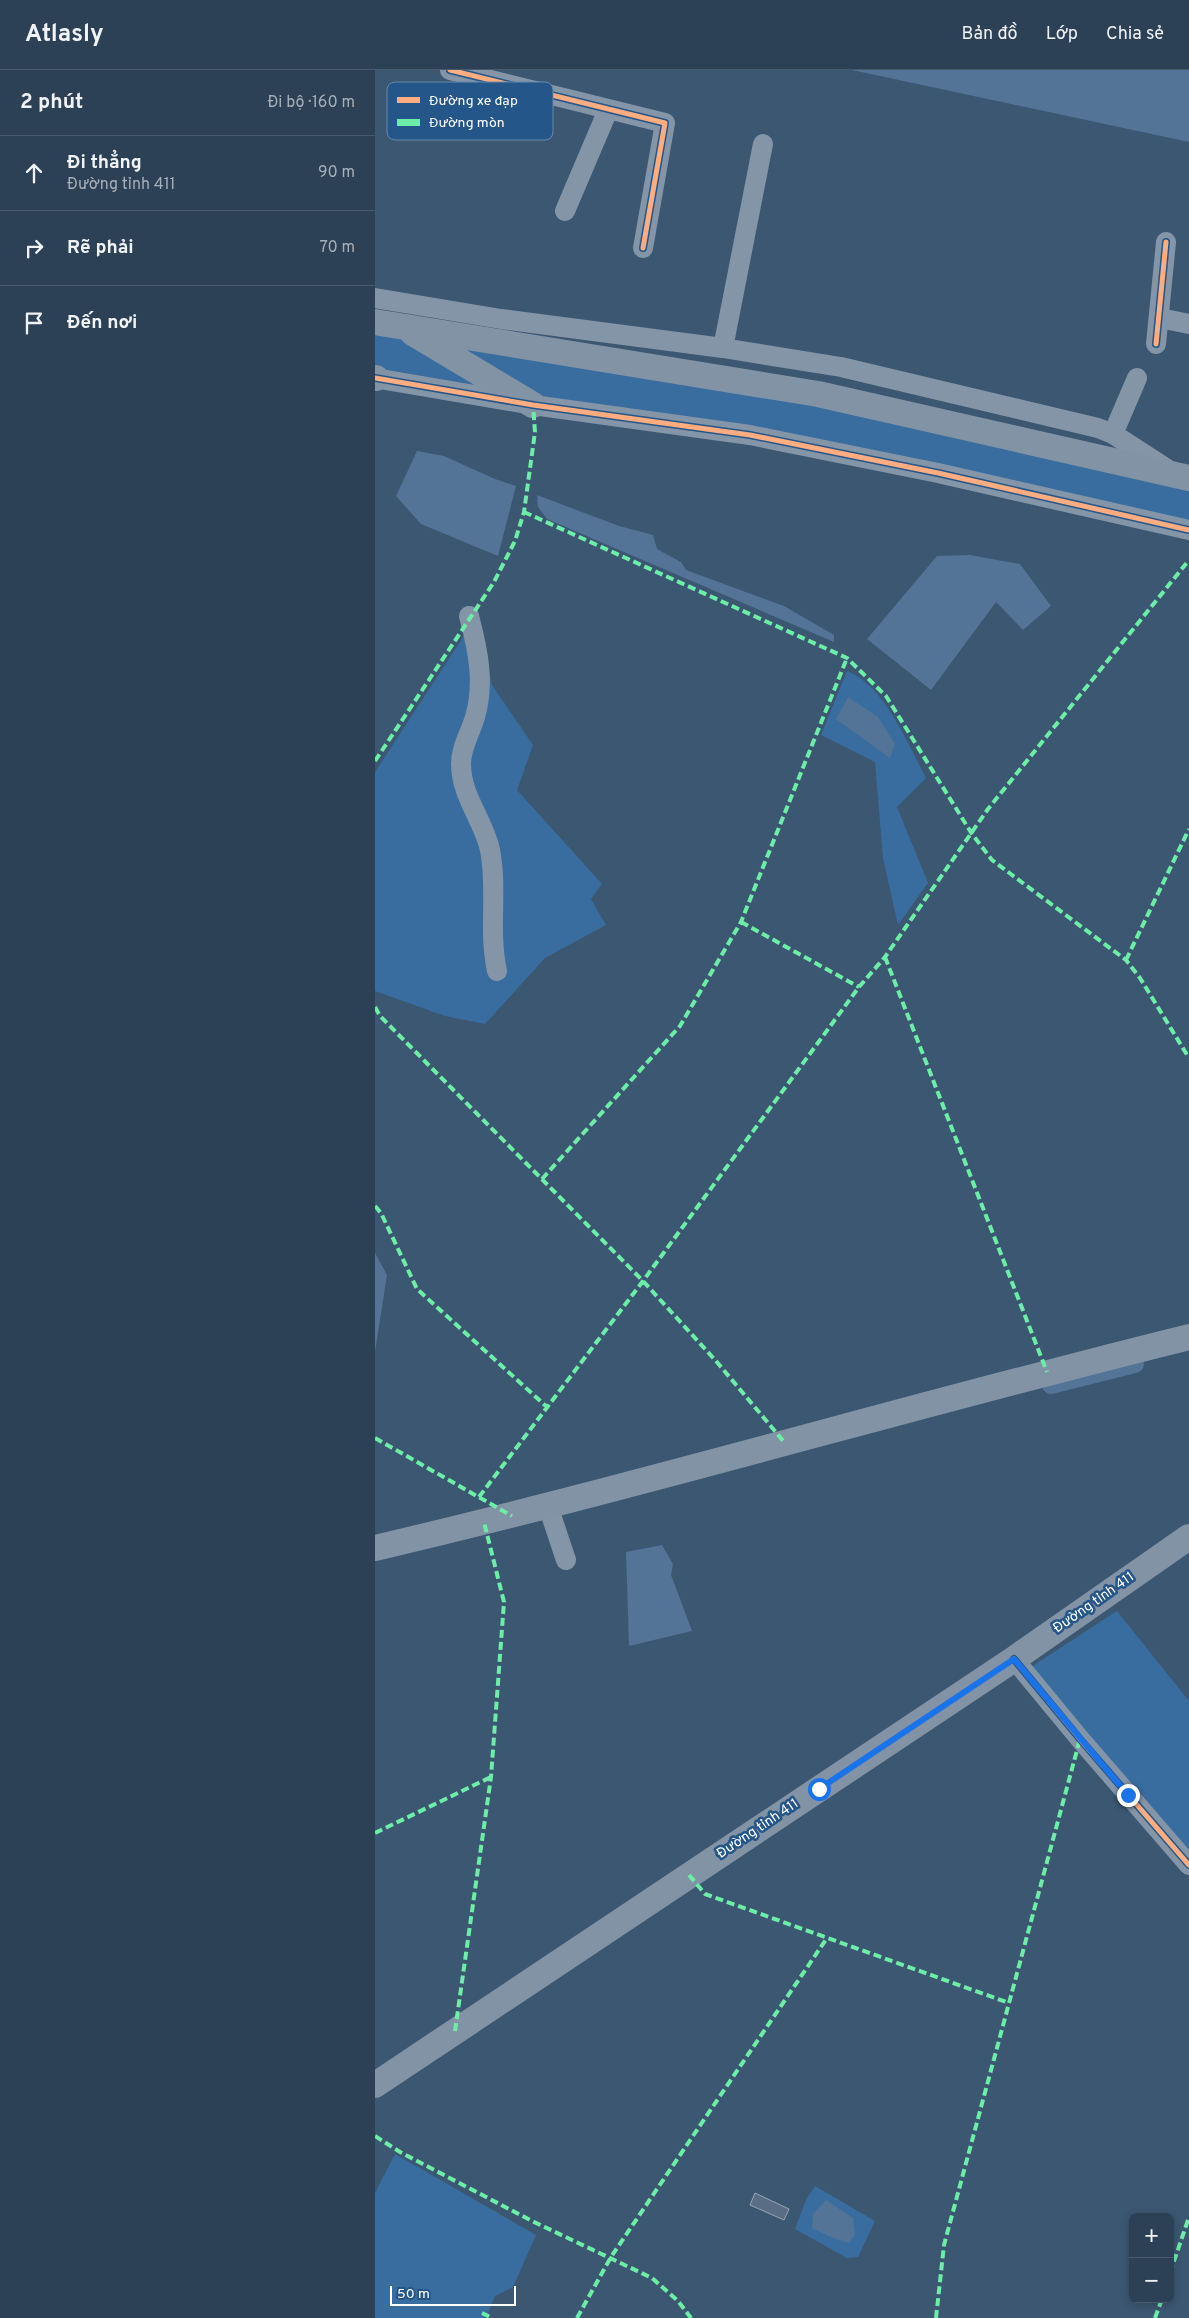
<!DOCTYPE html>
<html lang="vi">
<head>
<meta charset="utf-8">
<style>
  :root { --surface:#2d4156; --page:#35485c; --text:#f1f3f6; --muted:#a7afb9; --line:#485a6c }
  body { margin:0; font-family:Overpass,sans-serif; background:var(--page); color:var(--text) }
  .controls { position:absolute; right:15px; bottom:15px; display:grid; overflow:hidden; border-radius:8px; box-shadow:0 2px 8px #0003 }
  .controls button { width:45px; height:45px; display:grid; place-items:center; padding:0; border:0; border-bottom:1px solid var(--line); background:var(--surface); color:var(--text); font:25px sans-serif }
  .scale { position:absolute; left:15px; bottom:12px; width:126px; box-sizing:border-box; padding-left:5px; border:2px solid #fff; border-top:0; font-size:14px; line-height:18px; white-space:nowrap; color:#fff; -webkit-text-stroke:4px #255689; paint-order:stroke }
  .stop { position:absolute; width:15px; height:15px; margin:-11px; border:4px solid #1a73e8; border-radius:50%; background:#fff }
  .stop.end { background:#1a73e8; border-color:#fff; box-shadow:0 1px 5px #0008 }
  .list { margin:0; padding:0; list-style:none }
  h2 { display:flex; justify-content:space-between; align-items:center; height:65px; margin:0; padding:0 20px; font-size:21px }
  h2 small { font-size:16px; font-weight:400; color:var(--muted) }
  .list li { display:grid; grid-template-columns:32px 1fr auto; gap:15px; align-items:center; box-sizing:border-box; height:75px; padding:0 20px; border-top:1px solid var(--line) }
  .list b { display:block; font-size:19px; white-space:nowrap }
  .list p { margin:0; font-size:16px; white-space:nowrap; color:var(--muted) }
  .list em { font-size:16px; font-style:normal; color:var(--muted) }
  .icon { flex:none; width:28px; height:28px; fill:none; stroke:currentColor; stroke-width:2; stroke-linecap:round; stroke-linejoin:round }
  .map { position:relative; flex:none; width:814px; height:2248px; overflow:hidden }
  header { display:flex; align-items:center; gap:30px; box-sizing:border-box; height:70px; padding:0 25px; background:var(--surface); border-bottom:1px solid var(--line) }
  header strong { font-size:24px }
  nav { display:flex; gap:28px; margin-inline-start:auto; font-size:18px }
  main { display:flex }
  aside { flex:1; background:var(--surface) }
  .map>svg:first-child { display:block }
  .green { fill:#396d9f }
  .water { fill:#537397 }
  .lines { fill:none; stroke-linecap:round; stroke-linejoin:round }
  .canal { stroke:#537397; stroke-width:18 }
  .building { fill:#596e84; stroke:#97a6b5 }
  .minor { stroke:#8395a7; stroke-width:20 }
  .major { stroke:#8293a5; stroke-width:26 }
  .quiet { stroke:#6deda7; stroke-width:4; stroke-dasharray:8 4; stroke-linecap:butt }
  .cycleway-casing { stroke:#255689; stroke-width:8 }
  .cycleway { stroke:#ffac80; stroke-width:5 }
  .route { stroke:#1a73e8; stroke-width:6 }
  .labels { text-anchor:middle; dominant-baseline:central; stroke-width:5; stroke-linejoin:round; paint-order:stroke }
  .street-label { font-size:14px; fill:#fff; stroke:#255689 }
  .key { fill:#255689; stroke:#6689ac; stroke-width:1 }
  .key-label { font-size:14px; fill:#fff }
</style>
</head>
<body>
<header>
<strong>Atlasly</strong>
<nav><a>Bản đồ</a><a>Lớp</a><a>Chia sẻ</a></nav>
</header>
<main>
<aside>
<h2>2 phút<small>Đi bộ · 160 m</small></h2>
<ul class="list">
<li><svg class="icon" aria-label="ahead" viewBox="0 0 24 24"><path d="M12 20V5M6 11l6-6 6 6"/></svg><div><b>Đi thẳng</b><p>Đường tỉnh 411</p></div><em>90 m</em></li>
<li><svg class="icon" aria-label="right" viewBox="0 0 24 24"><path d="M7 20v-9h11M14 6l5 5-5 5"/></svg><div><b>Rẽ phải</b></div><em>70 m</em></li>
<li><svg class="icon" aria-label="arrive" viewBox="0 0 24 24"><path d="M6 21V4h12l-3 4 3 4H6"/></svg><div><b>Đến nơi</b></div></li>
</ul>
</aside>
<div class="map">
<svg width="814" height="2248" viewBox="0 0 814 2248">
  <rect width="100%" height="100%" fill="#3c5772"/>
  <path class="green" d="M0,257l16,3 114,65 -130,-22z
    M63,271l428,68 323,77v42l-652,-127z
    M94,558l11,5 12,52 41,60 -16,45 85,94 -11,15 15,26 -61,33 -60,66 -40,-8 -70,-25v-219z
    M472,601c37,14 61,73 79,107l-29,29 31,76 -30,42 -15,-67 -8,-96 -54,-27z
    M742,1541l72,90v152l-158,-186z
    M20,2084l141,81 -23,52 -18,9 -9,22h-111v-125z
    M440,2116l60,35 -17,36 -11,1 -52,-29 11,-29z"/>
  <path class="water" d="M477,0h337v72z
    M42,381l27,5 51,23 21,7 -18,70 -77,-32 -25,-28z
    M162,425l82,31 34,9 4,14 24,13 5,8 98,36 50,29v7l-287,-123 -9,-12z
    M595,485l50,9 31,42 -28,24 -27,-28 -65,88 -64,-51 70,-83z
    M473,627l30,20 17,27 -5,14 -54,-39z
    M0,1183l12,22 -12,77z
    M287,1475l11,19 -2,11 21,56 -63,15 -3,-94z
    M451,2130l27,18 2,17 -6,8 -14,-4 -23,-11 1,-14z"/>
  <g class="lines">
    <path class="canal" d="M676,1315l84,-21"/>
  </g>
  <path class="building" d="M380,2123l34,16 -5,11 -34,-15z"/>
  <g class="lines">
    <path class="minor" d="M75,0l215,53 -22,125
      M190,141l43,-101
      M0,228l126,21 222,29 118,19 257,61 15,6 54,35
      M785,248l29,6
      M781,274l10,-102
      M348,278l40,-204
      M0,308l158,27 217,30 188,38 251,57
      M738,364l24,-56
      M94,546c9,34 16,67 6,101 -5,17 -14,30 -14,47 0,32 23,57 29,86 8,41 -2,79 7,121
      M173,1436l18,54
      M639,1589l66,80 109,126"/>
    <path class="major" d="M0,252l443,72 371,84
      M38,263l120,72
      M0,308h1
      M0,1478c273,-64 542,-144 814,-211
      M0,2015l639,-426 175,-122"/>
    <path class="quiet" d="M149,442l323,146 39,38 86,138 20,26 134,100 14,18 49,80
      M0,691l119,-179 21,-41 9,-29 11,-80 -2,-27
      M366,852l118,65
      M510,887l162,415
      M751,890l63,-131
      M0,937l5,9 263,265 73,80 69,82
      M167,1109l138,-153 61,-104 106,-264
      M0,1136l6,7 36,76 131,119
      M0,1368l137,78
      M104,1427l164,-216 216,-294 26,-30 103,-148 201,-249
      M0,1763l116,-56
      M314,1805l16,19 304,109
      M80,1961l36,-254 13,-175 -20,-80
      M0,2066l25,16 132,69 120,57 26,23 13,17
      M795,2203l19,-56
      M107,2243l10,5
      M202,2248l34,-61 216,-319
      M561,2248l8,-73 136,-506
      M780,2248l7,-19"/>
    <defs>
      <path id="cycleway" d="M75,0l215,53 -22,125
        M781,274l10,-102
        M0,308l158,27 217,30 188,38 251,57
        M639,1589l66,80 109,126"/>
    </defs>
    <use href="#cycleway" class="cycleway-casing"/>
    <use href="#cycleway" class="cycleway"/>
  </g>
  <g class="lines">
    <path class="route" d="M444,1719l195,-130 114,136"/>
  </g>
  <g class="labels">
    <g class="street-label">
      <text transform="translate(719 1533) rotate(-35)">Đường tỉnh 411</text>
      <text transform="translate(383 1759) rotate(-34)">Đường tỉnh 411</text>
    </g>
  </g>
  <rect x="12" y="12" width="166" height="58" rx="8" class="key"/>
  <rect x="22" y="27" width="23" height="6" fill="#ffac80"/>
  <rect x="22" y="49" width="23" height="7" fill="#6deda7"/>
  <g class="key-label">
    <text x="54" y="35">Đường xe đạp</text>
    <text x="54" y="57">Đường mòn</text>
  </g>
</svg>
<div class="controls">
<button>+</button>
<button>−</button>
</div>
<div class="scale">50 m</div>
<div class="stop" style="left:444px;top:1719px"></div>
<div class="stop end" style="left:753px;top:1725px"></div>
</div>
</main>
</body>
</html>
